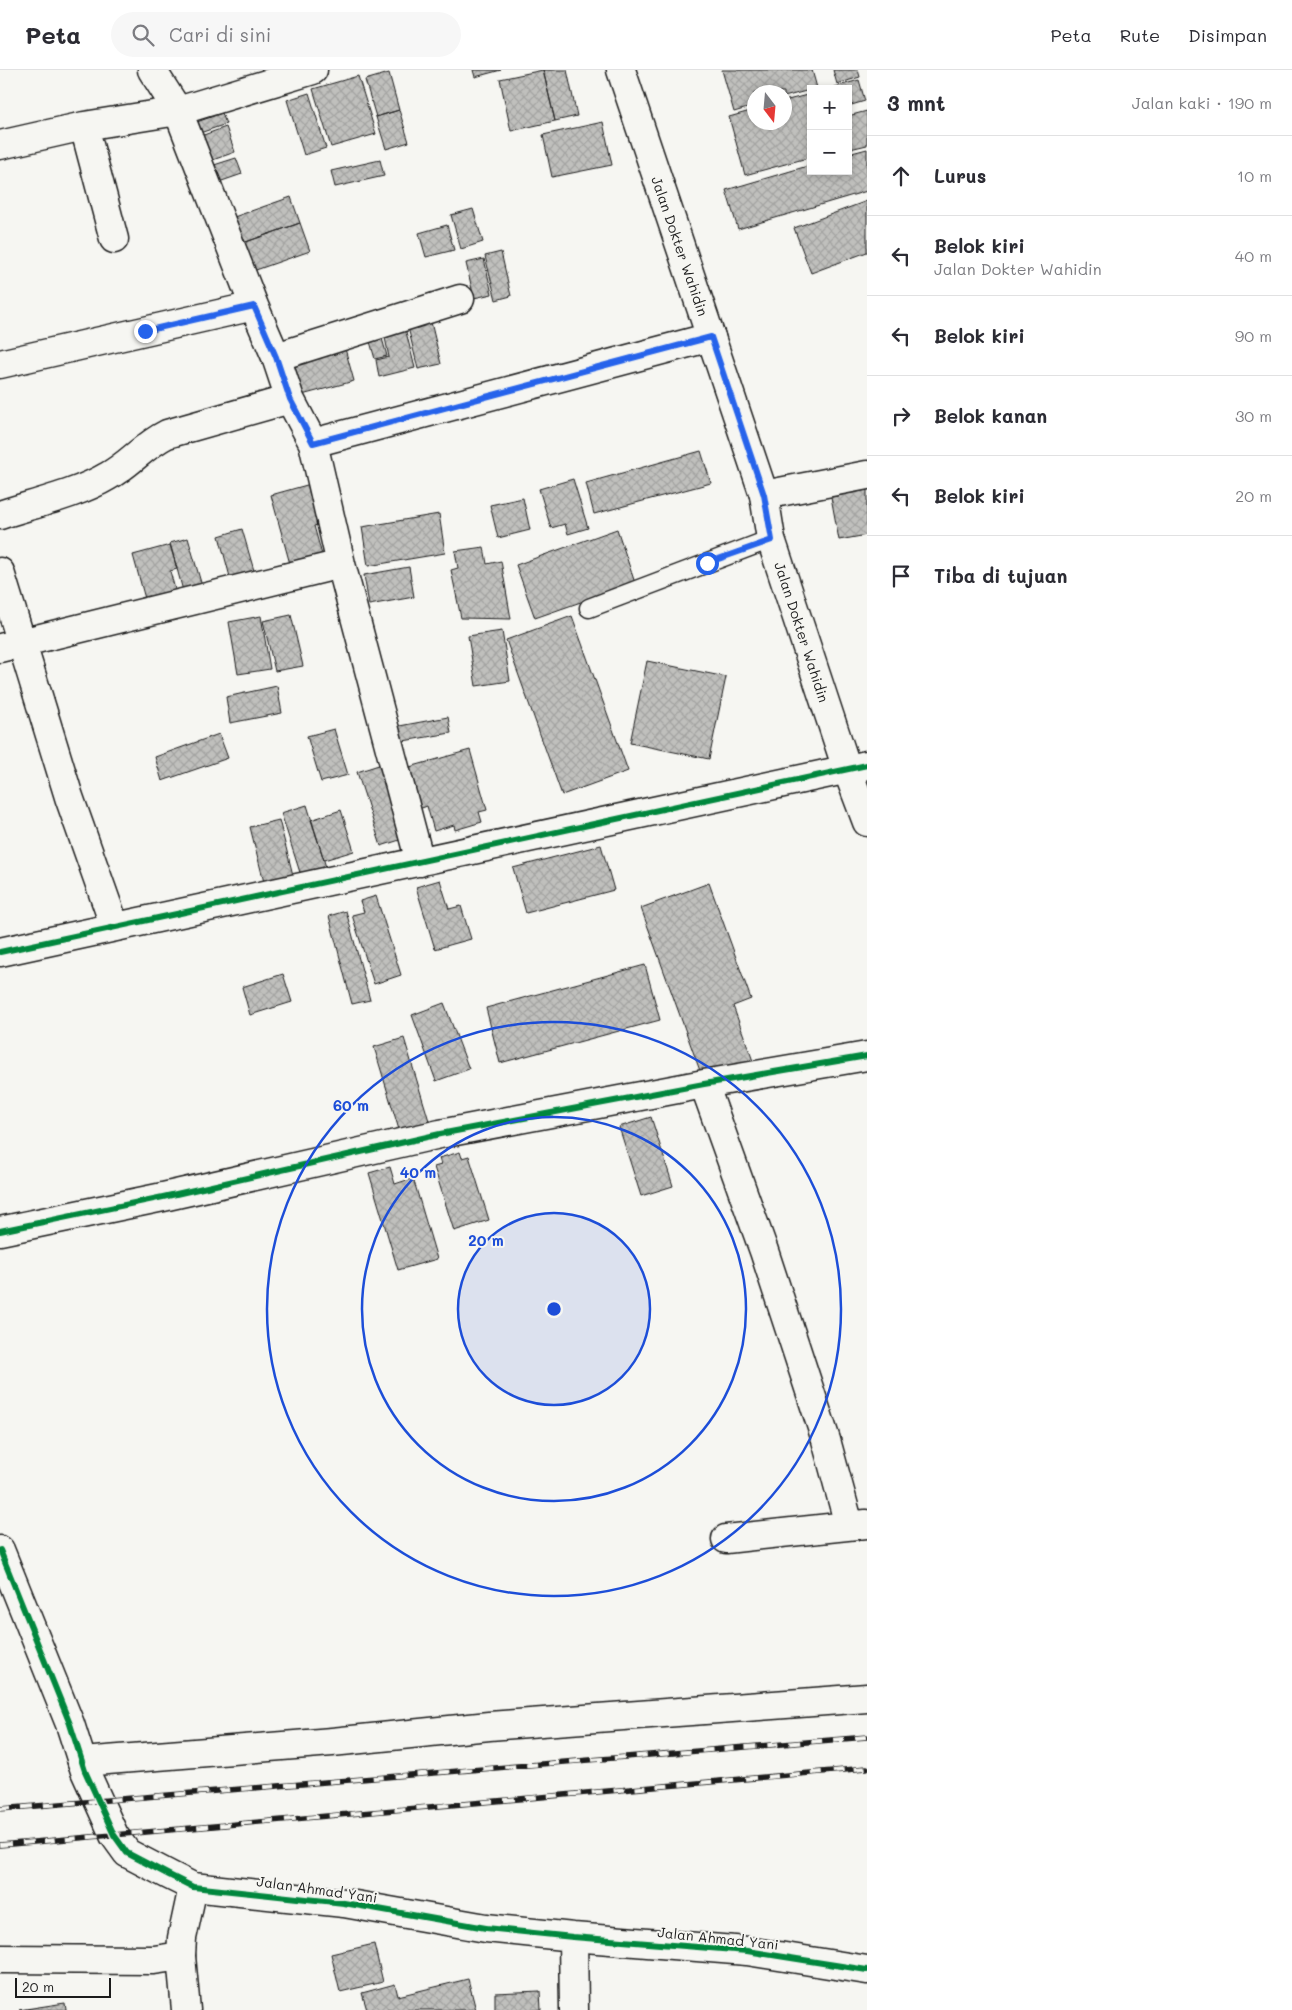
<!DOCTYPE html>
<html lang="id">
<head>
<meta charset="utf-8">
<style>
  :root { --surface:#fff; --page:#f7f7f7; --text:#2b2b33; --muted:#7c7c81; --line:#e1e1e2 }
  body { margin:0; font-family:Mali,sans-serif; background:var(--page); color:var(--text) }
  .controls { position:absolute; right:15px; top:15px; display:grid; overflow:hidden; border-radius:0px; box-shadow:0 2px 8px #0003 }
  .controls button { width:45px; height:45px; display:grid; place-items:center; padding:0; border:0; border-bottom:1px solid var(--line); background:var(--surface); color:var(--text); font:25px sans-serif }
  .compass { position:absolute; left:747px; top:15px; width:45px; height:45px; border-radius:50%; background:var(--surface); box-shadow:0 2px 8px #0003; rotate:164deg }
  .scale { position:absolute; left:15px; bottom:12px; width:96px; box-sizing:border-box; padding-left:5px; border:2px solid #1c1c1c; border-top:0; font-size:14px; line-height:18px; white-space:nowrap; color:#1c1c1c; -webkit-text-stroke:4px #f6f6f2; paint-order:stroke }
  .stop { position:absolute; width:15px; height:15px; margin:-11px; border:4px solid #2563eb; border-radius:50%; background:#fff }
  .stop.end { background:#2563eb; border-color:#fff; box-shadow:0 1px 5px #0008 }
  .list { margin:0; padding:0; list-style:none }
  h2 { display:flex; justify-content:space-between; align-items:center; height:65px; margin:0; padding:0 20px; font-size:21px }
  h2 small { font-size:16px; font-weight:400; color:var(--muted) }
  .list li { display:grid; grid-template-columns:32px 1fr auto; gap:15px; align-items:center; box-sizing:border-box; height:80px; padding:0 20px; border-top:1px solid var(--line) }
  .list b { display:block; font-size:19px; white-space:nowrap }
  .list p { margin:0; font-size:16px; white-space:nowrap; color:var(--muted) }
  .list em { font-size:16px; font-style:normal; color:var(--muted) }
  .icon { flex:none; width:28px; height:28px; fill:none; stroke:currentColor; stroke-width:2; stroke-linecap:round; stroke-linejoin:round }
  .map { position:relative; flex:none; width:867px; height:1940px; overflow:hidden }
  header { display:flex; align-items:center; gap:30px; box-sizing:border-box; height:70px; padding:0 25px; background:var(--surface); border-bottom:1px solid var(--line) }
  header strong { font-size:24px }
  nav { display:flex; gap:28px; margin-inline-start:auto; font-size:18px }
  .search { width:350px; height:45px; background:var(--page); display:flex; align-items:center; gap:12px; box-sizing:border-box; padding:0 18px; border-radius:28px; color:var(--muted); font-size:19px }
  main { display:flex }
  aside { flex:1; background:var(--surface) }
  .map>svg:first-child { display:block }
  .building { fill:url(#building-cross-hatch); stroke:#1c1c1c }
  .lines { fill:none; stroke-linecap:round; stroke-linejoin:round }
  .service-casing { stroke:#1c1c1c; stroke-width:21 }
  .minor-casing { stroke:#1c1c1c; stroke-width:31 }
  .tertiary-casing { stroke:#1c1c1c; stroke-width:31 }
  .service { stroke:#f6f6f2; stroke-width:18 }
  .minor { stroke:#f6f6f2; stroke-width:28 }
  .tertiary { stroke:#f6f6f2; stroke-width:28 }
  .rail-casing { stroke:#1c1c1c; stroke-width:5.5 }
  .rail { stroke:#f6f6f2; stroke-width:4; stroke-dasharray:11; stroke-linecap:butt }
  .cycleway-casing { stroke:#f6f6f2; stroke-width:9 }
  .cycleway { stroke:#00873e; stroke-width:6 }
  .route { stroke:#2563eb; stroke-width:6 }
  .ring { fill:none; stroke:#1d4ed8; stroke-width:2.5 }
  .labels { text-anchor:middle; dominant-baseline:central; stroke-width:4; stroke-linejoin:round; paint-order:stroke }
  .street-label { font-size:14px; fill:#1c1c1c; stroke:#f6f6f2 }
  .centre { fill:#1d4ed8; stroke:#f6f6f2; stroke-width:2.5 }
  .ring-label { font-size:15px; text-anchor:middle; font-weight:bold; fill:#1d4ed8; stroke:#f6f6f2; stroke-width:4; stroke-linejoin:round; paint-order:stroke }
</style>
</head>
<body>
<header>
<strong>Peta</strong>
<div class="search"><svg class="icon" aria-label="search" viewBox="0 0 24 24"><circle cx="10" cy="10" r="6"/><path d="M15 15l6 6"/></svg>Cari di sini</div>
<nav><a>Peta</a><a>Rute</a><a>Disimpan</a></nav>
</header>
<main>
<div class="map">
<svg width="867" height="1940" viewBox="0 0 867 1940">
  <defs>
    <pattern id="building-cross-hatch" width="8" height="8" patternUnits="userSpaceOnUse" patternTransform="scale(1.25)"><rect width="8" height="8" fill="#c0c0bd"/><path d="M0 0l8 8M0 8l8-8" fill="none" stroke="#a4a4a2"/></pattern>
  </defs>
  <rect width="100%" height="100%" fill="#f6f6f2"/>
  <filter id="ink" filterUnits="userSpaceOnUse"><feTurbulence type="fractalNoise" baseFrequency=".02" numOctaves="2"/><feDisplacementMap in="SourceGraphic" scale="10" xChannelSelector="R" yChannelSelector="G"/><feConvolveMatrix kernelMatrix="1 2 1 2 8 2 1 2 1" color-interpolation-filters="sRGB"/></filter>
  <g filter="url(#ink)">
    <path class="building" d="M473,0h28l-26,7z
      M543,0l12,51 -44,10 -11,-52z
      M543,0h24l10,46 -22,5z
      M722,0h90l5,18 -33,9v-5h-30v14l-20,6z
      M833,0h25l2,7 -23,7z
      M389,3l10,37 -23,7 -11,-37z
      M358,6l18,58 -45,13 -18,-58z
      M859,10l6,21 -17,5v-17h-20z
      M309,23l17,55 -22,7 -17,-55z
      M811,24v63l-66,18 -16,-58 25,-7v12h30v-21z
      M399,40l10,32 -23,7 -10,-32z
      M867,41v34l-17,4 -2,-7v-26z
      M222,43l4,11 -29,10 -3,-11z
      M603,52l9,43 -60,12 -9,-42z
      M226,57l9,25 -28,10 -9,-25z
      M867,79v42l-129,38 -12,-39 85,-25v6h37v-17z
      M236,88l6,16 -26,9 -5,-17z
      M380,90l4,16 -49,11 -4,-16z
      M291,127l9,26 -57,20 -9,-26z
      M867,131v51l-56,21 -17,-45z
      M473,139l10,33 -22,7 -10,-34z
      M300,153l10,28 -57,20 -10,-28z
      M447,155l7,25 -28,7 -7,-24z
      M501,182l10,44 -15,4 -11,-44z
      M484,189l8,35 -18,4 -8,-35z
      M431,252l10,42 -23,5 -10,-42z
      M405,258l10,40 -36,9 -3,-17 13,-3 -5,-24z
      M381,265l6,21 -12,3 -6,-21z
      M344,275l10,36 -52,14 -9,-36z
      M701,381l10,32 -117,31 -8,-31z
      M573,409l15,49 -20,6 -3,-10 -14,4 -12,-39z
      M314,413l11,40 -11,3 8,29 -32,9 -19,-69z
      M867,420v45l-28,5 -8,-43z
      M523,428l7,32 -32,8 -8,-33z
      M439,444l6,39 -77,13 -6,-39z
      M242,459l15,52 -24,7 -14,-52z
      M617,459l18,54 -100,35 -19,-53z
      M188,468l16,55 -19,5 -15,-55z
      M170,475l7,24 -7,2 7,26 -30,9 -14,-51z
      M484,477l3,17 14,-3 10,58 -50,-1 -10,-48 7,-2 -3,-17z
      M409,497l5,30 -45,8 -5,-30z
      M291,545l12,51 -28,5 -12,-50z
      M261,546l9,53 -32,5 -9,-52z
      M572,546l56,155 -66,24 -56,-155z
      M502,561l8,50 -34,5 -8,-50z
      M647,591l79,16 -17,82 -79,-16z
      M277,616l5,27 -52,10 -4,-26z
      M448,647l3,16 -54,9 -3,-15z
      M334,659l14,46 -27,7 -14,-46z
      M219,664l9,24 -66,23 -7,-24z
      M470,680l17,60 -8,2 3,10 -27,8 -1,-5 -20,6 -7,-25 -8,3 -13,-41z
      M385,693l24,74 -28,9 -24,-74z
      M307,735l22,72 -25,8 -23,-72z
      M341,740l13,41 -30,9 -13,-40z
      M279,750l16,63 -29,7 -16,-63z
      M601,775l13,45 -88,23 -13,-45z
      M440,810l9,29 12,-3 10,33 -36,10 -19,-62z
      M709,813l42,116 -18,7 20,55 -50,18 -62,-171z
      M376,826l25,79 -27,9 -22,-69 12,-3 -4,-11z
      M346,841l24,89 -18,4 -23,-88z
      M645,895l15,55 -160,43 -14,-55z
      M283,904l9,28 -42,13 -8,-28z
      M444,933l25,66 -33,12 -24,-66z
      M404,968l26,86 -30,9 -26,-86z
      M651,1047l22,69 -32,10 -22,-69z
      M460,1082l2,6 7,-2 20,64 -35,11 -20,-64 7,-2 -2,-7z
      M390,1097l5,17 18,-6 24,81 -39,11 -29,-97z
      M374,1874l9,38 -43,10 -9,-38z
      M468,1909l8,31h-109l-5,-17 33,-9 3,12z
      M540,1921l1,19h-46v-17z
      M65,1933l1,7h-47z"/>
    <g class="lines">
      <defs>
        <path id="service" d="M589,538l182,-69"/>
        <path id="minor" d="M152,0l26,41 76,195 22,51 14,42 23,44 28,121 79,298
          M84,56l30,113
          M0,75l84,-19 94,-15 135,-41
          M276,287l184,-58
          M0,294l254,-58
          M313,373l398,-106
          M764,425l103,-20
          M0,445c33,-11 78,-21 108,-39 22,-12 35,-30 59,-42l123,-35
          M0,502l69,225 46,130
          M0,578l341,-84
          M0,882l867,-187
          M704,1014l60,167 62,189 23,85
          M0,1161l163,-34 277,-63 264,-50 163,-28
          M726,1469l140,-15
          M82,1692l250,-20 157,-16 378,-28
          M0,1889l154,1 27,-4"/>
        <path id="tertiary" d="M621,0l143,425 7,44 76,230 20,53
          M0,1480l70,174 15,47 29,64 13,18 42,22 24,12 151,16 142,25 87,9 174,14 120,19
          M573,1867l1,73
          M186,1940l-5,-54 1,-18 11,-51"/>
      </defs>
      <use href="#service" class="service-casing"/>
      <use href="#minor" class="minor-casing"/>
      <use href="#tertiary" class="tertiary-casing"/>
      <use href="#service" class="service"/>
      <use href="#minor" class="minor"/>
      <use href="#tertiary" class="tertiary"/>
      <defs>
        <path id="rail" d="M0,1739l867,-72
          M0,1775l867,-77"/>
      </defs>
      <use href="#rail" class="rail-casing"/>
      <use href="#rail" class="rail"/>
      <defs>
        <path id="cycleway" d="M0,882l867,-187
          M0,1161l163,-34 277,-63 264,-50 163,-28
          M0,1480l70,174 15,47 29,64 13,18 42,22 24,12 151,16 142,25 87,9 174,14 120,19"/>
      </defs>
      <use href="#cycleway" class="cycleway-casing"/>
      <use href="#cycleway" class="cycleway"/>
    </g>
  </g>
  <g class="lines" filter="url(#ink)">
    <path class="route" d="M145,261l109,-25 22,51 14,42 23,44 398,-106 53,158 8,45 -65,23"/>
  </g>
  <circle cx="554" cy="1239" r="96" fill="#1d4ed8" fill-opacity=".12"/>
  <g class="ring">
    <circle cx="554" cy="1239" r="96"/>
    <circle cx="554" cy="1239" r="192"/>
    <circle cx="554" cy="1239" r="287"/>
  </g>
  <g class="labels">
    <g class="street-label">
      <text transform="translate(680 176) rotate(71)">Jalan Dokter Wahidin</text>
      <text transform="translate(802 562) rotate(72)">Jalan Dokter Wahidin</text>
      <text transform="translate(317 1819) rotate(8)">Jalan Ahmad Yani</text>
      <text transform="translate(718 1868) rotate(6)">Jalan Ahmad Yani</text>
    </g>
  </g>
  <circle cx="554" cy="1239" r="8" class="centre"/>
  <g class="ring-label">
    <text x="351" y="1041">60 m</text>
    <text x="418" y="1108">40 m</text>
    <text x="486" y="1176">20 m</text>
  </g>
</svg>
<div class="controls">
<button>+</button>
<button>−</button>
</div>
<svg class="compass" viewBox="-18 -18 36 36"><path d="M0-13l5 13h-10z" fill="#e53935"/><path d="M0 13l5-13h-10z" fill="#7c7c81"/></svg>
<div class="scale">20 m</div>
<div class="stop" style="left:707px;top:493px"></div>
<div class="stop end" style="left:145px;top:261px"></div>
</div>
<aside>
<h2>3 mnt<small>Jalan kaki · 190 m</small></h2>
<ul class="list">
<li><svg class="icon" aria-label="ahead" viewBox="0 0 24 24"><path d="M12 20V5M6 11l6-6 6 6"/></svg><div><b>Lurus</b></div><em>10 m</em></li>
<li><svg class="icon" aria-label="left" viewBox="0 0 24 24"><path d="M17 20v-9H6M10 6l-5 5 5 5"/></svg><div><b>Belok kiri</b><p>Jalan Dokter Wahidin</p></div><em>40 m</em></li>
<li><svg class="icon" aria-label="left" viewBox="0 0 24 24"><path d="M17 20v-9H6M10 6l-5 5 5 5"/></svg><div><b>Belok kiri</b></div><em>90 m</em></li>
<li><svg class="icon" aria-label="right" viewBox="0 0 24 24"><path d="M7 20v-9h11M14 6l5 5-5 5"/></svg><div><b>Belok kanan</b></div><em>30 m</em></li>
<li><svg class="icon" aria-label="left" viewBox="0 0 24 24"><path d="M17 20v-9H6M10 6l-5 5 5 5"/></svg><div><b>Belok kiri</b></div><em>20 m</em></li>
<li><svg class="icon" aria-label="arrive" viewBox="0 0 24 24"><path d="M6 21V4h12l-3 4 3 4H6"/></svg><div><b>Tiba di tujuan</b></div></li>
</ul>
</aside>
</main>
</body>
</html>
